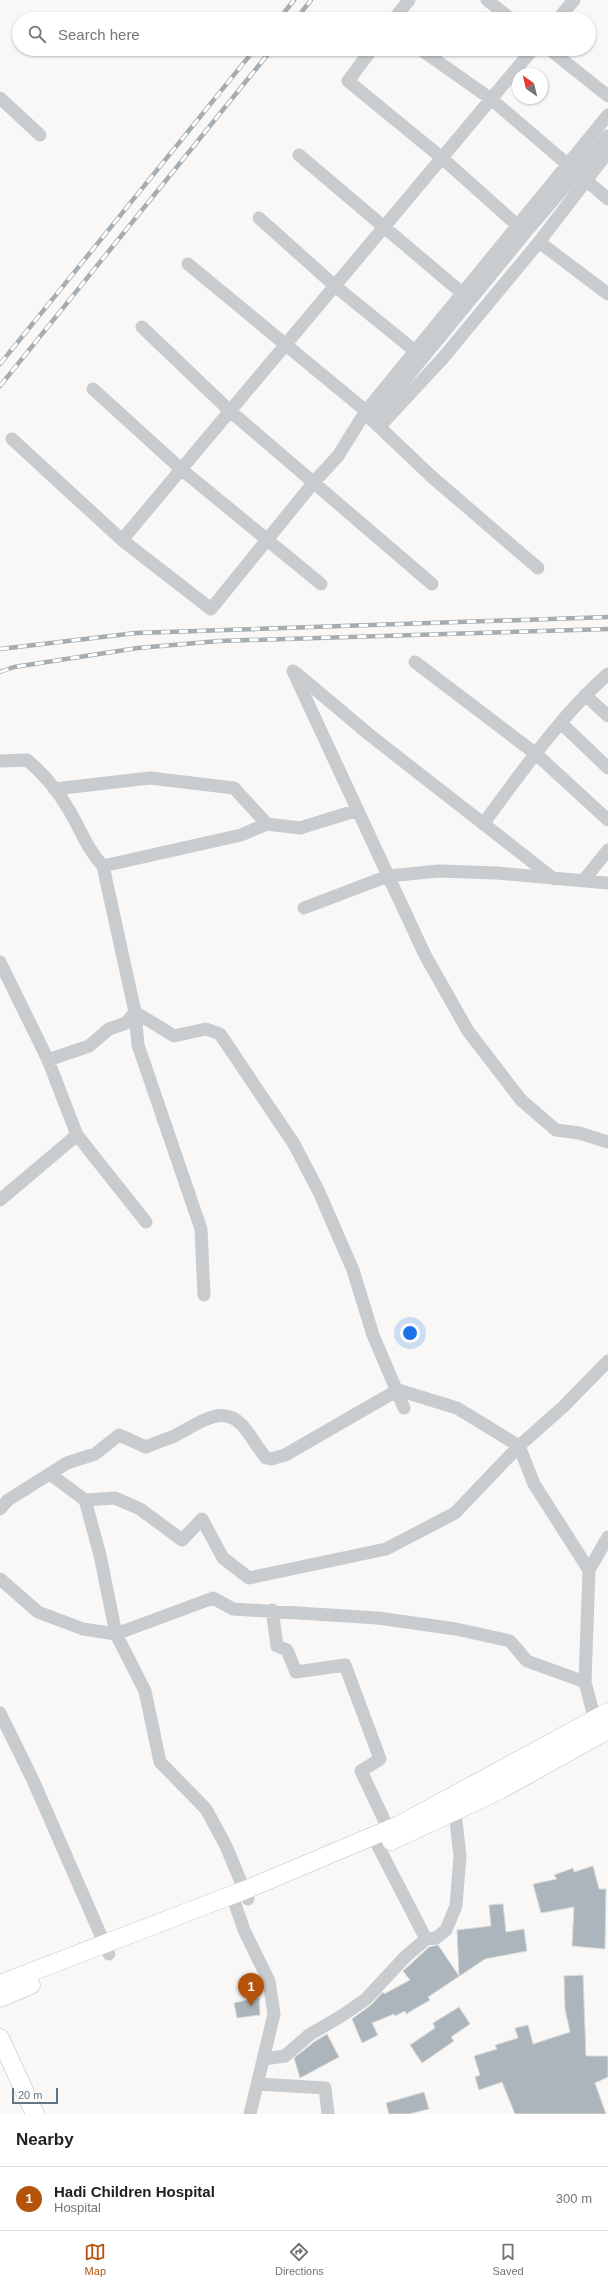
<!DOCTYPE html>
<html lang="en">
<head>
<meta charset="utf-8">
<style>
  :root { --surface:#fff; --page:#f6f6f6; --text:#202124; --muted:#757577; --line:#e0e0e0; --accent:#b45309 }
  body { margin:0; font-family:Helvetica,sans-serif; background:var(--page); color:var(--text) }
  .compass { position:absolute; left:512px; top:68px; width:36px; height:36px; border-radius:50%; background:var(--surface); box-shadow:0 1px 3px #0004; rotate:326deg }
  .scale { position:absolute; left:12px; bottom:10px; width:46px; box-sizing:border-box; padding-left:4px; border:2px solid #627582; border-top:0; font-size:11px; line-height:14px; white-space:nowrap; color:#627582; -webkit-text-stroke:3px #fff; paint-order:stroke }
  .you { position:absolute; left:410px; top:1333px; width:14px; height:14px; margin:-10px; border:3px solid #fff; border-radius:50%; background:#1a73e8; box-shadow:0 0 0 6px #1a73e833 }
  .badge { display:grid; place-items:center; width:26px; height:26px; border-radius:50%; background:var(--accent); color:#fff; font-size:13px; font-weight:700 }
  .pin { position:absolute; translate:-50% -33px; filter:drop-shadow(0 1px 2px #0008) }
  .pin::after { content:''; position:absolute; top:21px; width:14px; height:12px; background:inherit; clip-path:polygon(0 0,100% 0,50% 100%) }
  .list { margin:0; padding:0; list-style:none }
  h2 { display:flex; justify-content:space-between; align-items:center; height:52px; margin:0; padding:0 16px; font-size:17px }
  h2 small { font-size:13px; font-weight:400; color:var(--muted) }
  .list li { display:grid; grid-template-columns:26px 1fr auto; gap:12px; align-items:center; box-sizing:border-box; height:64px; padding:0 16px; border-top:1px solid var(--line) }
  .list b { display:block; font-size:15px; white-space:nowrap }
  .list p { margin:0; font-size:13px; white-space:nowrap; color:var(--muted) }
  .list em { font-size:13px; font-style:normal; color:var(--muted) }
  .icon { flex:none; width:22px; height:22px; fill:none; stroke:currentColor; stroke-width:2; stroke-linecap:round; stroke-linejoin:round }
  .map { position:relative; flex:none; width:608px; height:2114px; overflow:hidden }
  .search { position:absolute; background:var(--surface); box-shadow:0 1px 3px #0004; left:12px; right:12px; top:12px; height:44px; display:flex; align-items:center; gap:10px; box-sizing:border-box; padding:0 14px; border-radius:22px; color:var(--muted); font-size:15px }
  .sheet { height:116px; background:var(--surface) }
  nav { display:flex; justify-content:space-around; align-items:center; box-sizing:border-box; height:56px; border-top:1px solid var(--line); background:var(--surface); font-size:11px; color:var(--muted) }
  nav a { display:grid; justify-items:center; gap:2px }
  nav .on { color:var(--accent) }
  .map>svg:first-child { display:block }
  .building { fill:#acb5bb; stroke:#dadad8 }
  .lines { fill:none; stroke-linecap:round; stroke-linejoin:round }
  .secondary-casing { stroke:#b8bec2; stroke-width:19 }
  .street { stroke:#c8cccf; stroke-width:13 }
  .secondary { stroke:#fff; stroke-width:18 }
  .rail-casing { stroke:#a6adb2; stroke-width:4.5 }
  .rail { stroke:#fff; stroke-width:3; stroke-dasharray:9; stroke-linecap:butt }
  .street-bridge { stroke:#c8cccf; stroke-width:13 }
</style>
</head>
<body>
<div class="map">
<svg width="608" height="2114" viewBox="0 0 608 2114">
  <rect width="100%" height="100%" fill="#f9f8f6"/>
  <path class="building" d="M593,1866l6,23h7l-1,60 -33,-3 2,-39 -33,6 -8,-29 24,-5 -3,-4 19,-7 1,4z
    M503,1904l3,28 18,-3 3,22 -42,8 -57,38 2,3 -24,14 -1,-3 -10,5 -1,-2 -22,9 6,12 -16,8 -10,-24 19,-14 12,-13 1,2 26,-14 -7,-9 26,-24 9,-2 21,31 -2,-46 34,-4 -2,-21z
    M583,1975l3,81h22v21l-13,6 11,31h-91l-13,-32 -23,8 -4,-13 5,-2 -6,-19 23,-7 -2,-4 23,-7 -3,-10 13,-3 5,19 37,-12 -5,-23 -1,-33z
    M259,1997l1,18 -23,3 -3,-15z
    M459,2007l11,17 -19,13 3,4 -32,22 -12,-18 25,-17 -2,-5z
    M327,2034l12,23 -39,21 -6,-20 20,-16z
    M424,2092l5,17 -20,5h-20l-3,-11z"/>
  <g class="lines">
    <defs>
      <path id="secondary" d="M391,1841l109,-51 108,-60
        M0,1984l245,-94 154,-65 209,-113
        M0,1998l31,-13
        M0,2038l35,76"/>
    </defs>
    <use href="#secondary" class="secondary-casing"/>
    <path class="street" d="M487,0l24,19
      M394,19l15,-19
      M558,19l16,-19
      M372,49l-24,32 94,77 76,68
      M420,49l71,50 117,100
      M533,49l-411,491 89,69 103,-127 24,-26 28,-45 242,-296
      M549,49l59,47
      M0,98l40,37
      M299,155l163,138
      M259,218l76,68 80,65
      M539,242l69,52
      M188,264l178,147 6,9 60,57 106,91
      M142,327l88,84 202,173
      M93,389l88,80 140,115
      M379,427l64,-69 96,-116 69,-90
      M12,439l110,101
      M415,662l121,92 72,66
      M293,671l132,284 43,76 53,69 35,30 23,3 29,9
      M296,673l75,63 183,143
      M585,695l23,21
      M561,723l47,45
      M0,761l27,-1c17,14 31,31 42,50 12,20 18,39 34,56l32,146 -9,11 -17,6 -20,17 -41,14
      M54,789l96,-11 84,10 33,36 33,4 58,-18
      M483,824c39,-52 76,-107 125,-150
      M103,866l138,-31 26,-11
      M583,881l25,-31
      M304,908l84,-32 51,-5 58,2 111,10
      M0,962l48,98 29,75 -77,65
      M135,1012l39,24 32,-7 14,5 74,110 25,48 34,78 20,65 31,73
      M135,1012l3,33 63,184 3,66
      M77,1135l69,87
      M50,1474l35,26 15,55 16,79 97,-36 20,11 145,9 78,11 54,12 17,20 58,21
      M85,1500l30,-2 25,11 42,31 20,-21 21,39 26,20 137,-29 69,-36 64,-67 44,-39 45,-46
      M0,1509l8,-9 59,-37 28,-9 24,-19 27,12c9,-4 18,-7 26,-10 22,-10 48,-35 70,-12 9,10 15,22 24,33l5,1 14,-4 113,-65 59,18 62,38 15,38 55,86
      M0,1579l38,33 45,17 33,5 29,57 15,71 46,47 20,37 22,53
      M272,1610l5,36 10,4 9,22 49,-7 35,94 -19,12 28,59
      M0,1713l32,65 77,176
      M597,1728l-12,-46 4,-112 19,-33
      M378,1846l48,93
      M232,1895l12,35 25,51 5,33 -24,100
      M264,2059l21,-3 24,-21 34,-20 23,-16 39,-42 21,-18 10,-1 10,-8 10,-24 4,-50 -5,-44
      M258,2084l67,4 3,26"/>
    <use href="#secondary" class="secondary"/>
    <defs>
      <path id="rail" d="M279,19l15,-19
        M296,19l15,-19
        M0,364l255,-315
        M0,386l272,-337
        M0,649l136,-16 472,-16
        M0,672l14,-5 124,-19 81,-7 389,-12"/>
    </defs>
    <use href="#rail" class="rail-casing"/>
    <use href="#rail" class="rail"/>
    <path class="street-bridge" d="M372,420l154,-188 82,-96"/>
  </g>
</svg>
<svg class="compass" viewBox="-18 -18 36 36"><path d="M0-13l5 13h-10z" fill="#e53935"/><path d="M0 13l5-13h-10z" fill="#757577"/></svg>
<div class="scale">20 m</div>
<div class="you"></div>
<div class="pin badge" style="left:251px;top:2006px">1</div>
<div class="search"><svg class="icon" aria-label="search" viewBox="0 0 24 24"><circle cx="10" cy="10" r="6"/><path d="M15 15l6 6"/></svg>Search here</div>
</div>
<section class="sheet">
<h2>Nearby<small></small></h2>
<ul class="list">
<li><span class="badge">1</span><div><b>Hadi Children Hospital</b><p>Hospital</p></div><em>300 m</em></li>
</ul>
</section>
<nav>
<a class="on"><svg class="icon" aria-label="map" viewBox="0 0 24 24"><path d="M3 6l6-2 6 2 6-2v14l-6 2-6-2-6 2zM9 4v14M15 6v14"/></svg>Map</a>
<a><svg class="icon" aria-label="directions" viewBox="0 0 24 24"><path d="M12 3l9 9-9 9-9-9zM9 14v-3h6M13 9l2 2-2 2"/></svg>Directions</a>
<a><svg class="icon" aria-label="saved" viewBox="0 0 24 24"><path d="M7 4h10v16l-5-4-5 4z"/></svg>Saved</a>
</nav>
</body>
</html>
